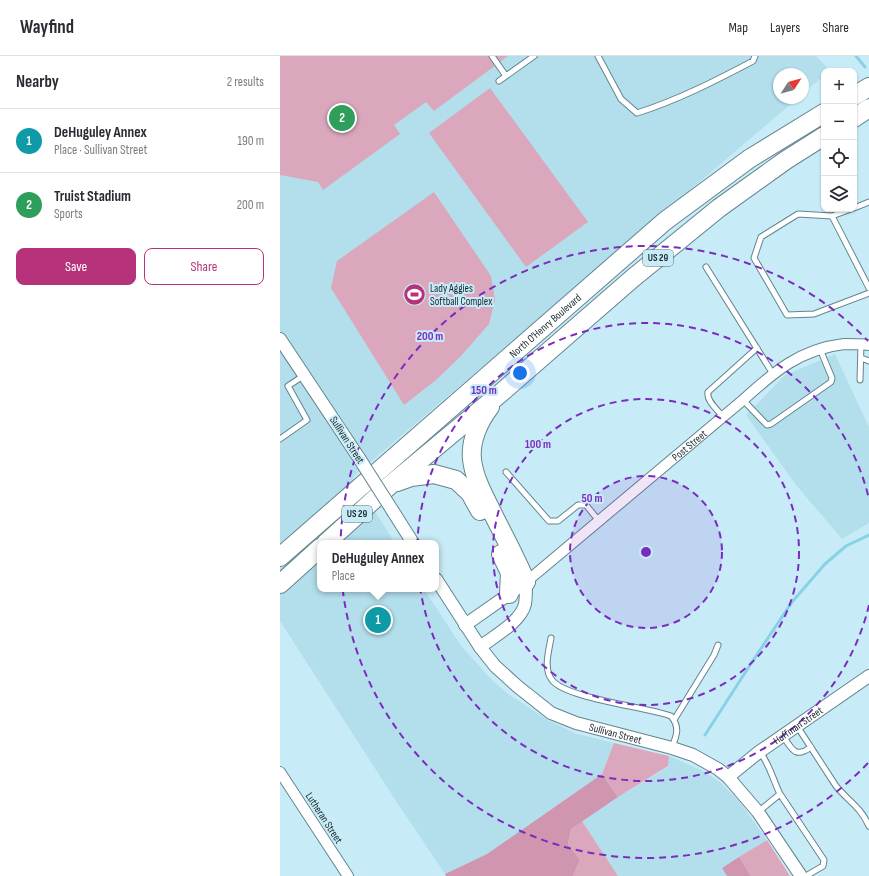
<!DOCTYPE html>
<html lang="en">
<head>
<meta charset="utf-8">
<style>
  :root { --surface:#fff; --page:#f7f7f7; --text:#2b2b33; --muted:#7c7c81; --line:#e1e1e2; --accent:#b6337b }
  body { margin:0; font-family:"Sofia Sans Condensed",sans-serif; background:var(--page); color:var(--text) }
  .controls { position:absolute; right:12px; top:12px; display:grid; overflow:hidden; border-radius:8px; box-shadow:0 1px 3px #0004 }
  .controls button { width:36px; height:36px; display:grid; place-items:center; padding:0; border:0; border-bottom:1px solid var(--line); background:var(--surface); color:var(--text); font:20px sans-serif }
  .compass { position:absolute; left:493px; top:12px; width:36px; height:36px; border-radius:50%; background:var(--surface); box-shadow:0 1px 3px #0004; rotate:54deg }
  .you { position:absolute; left:240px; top:317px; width:14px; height:14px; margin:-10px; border:3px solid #fff; border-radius:50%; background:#1a73e8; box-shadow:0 0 0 6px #1a73e833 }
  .badge { display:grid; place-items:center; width:26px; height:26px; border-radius:50%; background:var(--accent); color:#fff; font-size:13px; font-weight:700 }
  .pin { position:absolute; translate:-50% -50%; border:2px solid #fff; box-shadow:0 1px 4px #0006 }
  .popup { position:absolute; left:37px; top:484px; width:122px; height:52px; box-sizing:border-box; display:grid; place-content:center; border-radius:8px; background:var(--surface); filter:drop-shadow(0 1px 3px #0005); font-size:13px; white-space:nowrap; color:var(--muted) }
  .popup b { font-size:15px; color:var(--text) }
  .popup::after { content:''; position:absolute; left:50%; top:100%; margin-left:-8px; border:8px solid transparent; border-top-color:var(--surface) }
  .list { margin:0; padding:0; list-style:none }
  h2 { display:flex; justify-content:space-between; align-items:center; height:52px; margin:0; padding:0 16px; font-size:17px }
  h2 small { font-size:13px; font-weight:400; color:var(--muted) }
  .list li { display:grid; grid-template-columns:26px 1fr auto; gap:12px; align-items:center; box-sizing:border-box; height:64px; padding:0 16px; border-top:1px solid var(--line) }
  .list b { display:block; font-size:15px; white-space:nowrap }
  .list p { margin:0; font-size:13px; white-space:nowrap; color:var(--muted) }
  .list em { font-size:13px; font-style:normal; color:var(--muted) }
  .actions { display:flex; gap:8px; padding:12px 16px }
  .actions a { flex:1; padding:9px 0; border:1px solid var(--accent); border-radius:8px; text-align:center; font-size:14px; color:var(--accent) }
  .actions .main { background:var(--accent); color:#fff }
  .icon { flex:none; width:22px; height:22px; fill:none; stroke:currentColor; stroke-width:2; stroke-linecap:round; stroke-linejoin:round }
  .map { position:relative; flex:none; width:589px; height:820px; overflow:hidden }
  header { display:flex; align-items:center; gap:24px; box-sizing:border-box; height:56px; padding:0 20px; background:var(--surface); border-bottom:1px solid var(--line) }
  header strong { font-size:19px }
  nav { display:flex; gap:22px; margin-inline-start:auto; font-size:14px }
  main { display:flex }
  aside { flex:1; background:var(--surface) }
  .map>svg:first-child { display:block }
  .built { fill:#b3dfec }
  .green { fill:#daa7bc }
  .forest { fill:#d095af }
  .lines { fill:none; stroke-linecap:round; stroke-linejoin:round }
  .stream { stroke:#88d2e7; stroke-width:3 }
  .service-casing { stroke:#63848e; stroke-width:7 }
  .minor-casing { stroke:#63848e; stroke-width:12 }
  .tertiary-casing { stroke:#63848e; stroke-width:14 }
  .motorway-casing { stroke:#63848e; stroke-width:20 }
  .service { stroke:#fff; stroke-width:5 }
  .minor { stroke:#fff; stroke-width:10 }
  .tertiary { stroke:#fff; stroke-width:12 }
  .motorway { stroke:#fff; stroke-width:18 }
  .tertiary-bridge-casing { stroke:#63848e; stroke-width:14; stroke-linecap:butt }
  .tertiary-bridge { stroke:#fff; stroke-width:12 }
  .ring { fill:none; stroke:#7b2cbf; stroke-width:2; stroke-dasharray:7 5 }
  .labels { text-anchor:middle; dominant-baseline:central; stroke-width:4; stroke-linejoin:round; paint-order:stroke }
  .shield { fill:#c8ecf7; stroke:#4f646a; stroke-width:1 }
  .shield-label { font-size:10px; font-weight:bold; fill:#1b292d }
  .poi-label { font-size:11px; fill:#1b292d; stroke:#c8ecf7; text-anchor:start }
  .street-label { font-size:11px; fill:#1b292d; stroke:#c8ecf7 }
  .centre { fill:#7b2cbf; stroke:#c8ecf7; stroke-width:2 }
  .ring-label { font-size:12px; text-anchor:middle; font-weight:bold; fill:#7b2cbf; stroke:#c8ecf7; stroke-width:4; stroke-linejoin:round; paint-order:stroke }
</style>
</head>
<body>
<header>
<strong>Wayfind</strong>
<nav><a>Map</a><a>Layers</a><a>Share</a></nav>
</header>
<main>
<aside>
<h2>Nearby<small>2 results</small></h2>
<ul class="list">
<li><span class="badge" style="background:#0f9aa8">1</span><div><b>DeHuguley Annex</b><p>Place · Sullivan Street</p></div><em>190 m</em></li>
<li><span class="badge" style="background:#2e9e5b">2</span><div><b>Truist Stadium</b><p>Sports</p></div><em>200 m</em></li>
</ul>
<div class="actions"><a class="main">Save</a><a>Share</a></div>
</aside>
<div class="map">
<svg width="589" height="820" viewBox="0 0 589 820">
  <rect width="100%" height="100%" fill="#c8ecf7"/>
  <path class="built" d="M0,0h536l14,14 -6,1v5l-21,17v-19h-24v24h19l-445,379 42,66h-75v46h104l36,55 27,31 21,19 40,26 26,13 40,10 -12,31 -115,80 -42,20 -51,-76 -114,-177z
    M555,298l34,73v96l-27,16 -46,-54 -50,-70 39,-40z
    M389,700l34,15 18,12 18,18 28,39 -45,28 5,8h-109l-36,-55 36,-24 50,-30z"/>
  <path class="green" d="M0,0h228l-74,55 -8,-9 -32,23 6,9 -77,56 -5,-8 -38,-7z
    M210,32l98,134 -62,45 -97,-134z
    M154,136l57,84 4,24 -6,24 -28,32 -25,24 -32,25 -73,-117 6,-27z
    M334,687l55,13 -1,10 -50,31 -16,-23z
    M302,765l36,55h-45l7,-16 -12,-16 3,-15z
    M487,784l23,36h-39l-12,-19z"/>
  <path class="forest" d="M322,718l16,23 -47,32 -3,15 12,16 -7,16h-127l-1,-2 42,-20z
    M459,801l12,19h-24l-5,-8z"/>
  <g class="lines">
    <path class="stream" d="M576,0l9,11
      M425,679l47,-73 40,-60 33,-38 21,-18 23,-11"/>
    <defs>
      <path id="service" d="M212,0l14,20
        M318,0l23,43 16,14c41,-13 78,-32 116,-52l2,-5
        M219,25l35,-25
        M574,152l15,-6
        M571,153l-19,7 -34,-2 -37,23 -7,21 33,57 27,-1 55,-21
        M552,160l37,72
        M426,211l67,107
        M581,302l8,3
        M580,324l1,-36
        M463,344l24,25 4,-1 60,-42 1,-4 -12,-29
        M443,361c-5,-7 -17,-16 -15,-25l49,-44
        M0,383l27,-19 -19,-34 15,-10
        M226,416l43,49h9l20,-16h8l13,16
        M271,582c-2,12 -8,31 1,42 13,18 94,27 119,36 9,11 6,19 1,31
        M394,664l40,-65 4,-10
        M517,670l39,60c12,15 24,20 33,40
        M503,680c9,13 12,23 28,11
        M500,738l44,66 -1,6 -17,10
        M478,756l22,-18c-7,-14 -10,-29 -20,-42"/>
      <g id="minor">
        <path id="s1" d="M246,526l217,-182c31,-28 57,-51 101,-56 8,0 17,0 25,1"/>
        <path d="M0,716l68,104"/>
      </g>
      <g id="tertiary">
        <path d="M0,283l79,119"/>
        <path d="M114,457l19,30"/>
        <path id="s2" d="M156,523l44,68 15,19 22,20 34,27 25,10 96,25 21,7 25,14 10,8 30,35 43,64"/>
        <path d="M185,569l50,-35"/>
        <path d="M200,591c13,-10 41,-25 45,-43 1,-6 1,-15 1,-22"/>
        <path id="s3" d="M448,721l31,-25 110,-76"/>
      </g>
      <g id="motorway">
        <path d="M574,40l15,-9"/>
        <path d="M574,62l15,-10"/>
        <path d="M210,351c-11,14 -20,34 -18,52 2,20 13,38 22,57 11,22 23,44 32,66"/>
        <path d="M117,426l14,-5 23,-3 22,6 14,13 10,18"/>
        <path d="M46,487l63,-57 113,-94 131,-114 86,-70 67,-48 38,-24"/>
        <path d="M221,498l9,19 -1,21"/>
        <path id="s4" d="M0,501l385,-336 84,-62 75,-46"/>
        <path d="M0,528l40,-36"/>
      </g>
    </defs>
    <use href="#service" class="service-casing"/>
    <use href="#minor" class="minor-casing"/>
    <use href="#tertiary" class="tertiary-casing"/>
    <use href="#motorway" class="motorway-casing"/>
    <use href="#service" class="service"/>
    <use href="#minor" class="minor"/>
    <use href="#tertiary" class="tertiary"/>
    <use href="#motorway" class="motorway"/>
    <defs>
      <path id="tertiary-bridge" d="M79,402l35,55"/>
    </defs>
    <use href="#tertiary-bridge" class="tertiary-bridge-casing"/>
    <use href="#tertiary-bridge" class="tertiary-bridge"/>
  </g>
  <circle cx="366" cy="496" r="76" fill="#7b2cbf" fill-opacity=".12"/>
  <g class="ring">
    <circle cx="366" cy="496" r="76"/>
    <circle cx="366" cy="496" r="153"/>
    <path d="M589 549A229 229 0 1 1 589 443"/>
    <path d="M588 707A306 306 0 1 1 588 285"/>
  </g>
  <defs>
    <symbol id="stadium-disc" viewBox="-11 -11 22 22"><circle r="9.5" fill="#b6337b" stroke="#c8ecf7"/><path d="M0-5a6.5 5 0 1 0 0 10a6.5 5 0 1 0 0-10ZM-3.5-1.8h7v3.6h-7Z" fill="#fff"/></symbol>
  </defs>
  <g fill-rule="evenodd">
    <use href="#stadium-disc" x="122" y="226" width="25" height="25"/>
  </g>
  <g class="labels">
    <g class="shield">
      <rect x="363" y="194" width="30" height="16" rx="3"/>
      <rect x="62" y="450" width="30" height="16" rx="3"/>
    </g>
    <g class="shield-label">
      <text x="378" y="202">US 29</text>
      <text x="77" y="458">US 29</text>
    </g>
    <g class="poi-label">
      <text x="150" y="232">Lady Aggies<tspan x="150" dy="13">Softball Complex</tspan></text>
    </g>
    <g class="street-label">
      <text stroke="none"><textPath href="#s4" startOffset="352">North O'Henry Boulevard</textPath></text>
      <text transform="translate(67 384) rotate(57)">Sullivan Street</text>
      <text stroke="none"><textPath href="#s1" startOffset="213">Post Street</textPath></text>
      <text stroke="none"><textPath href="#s3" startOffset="87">Huffman Street</textPath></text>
      <text stroke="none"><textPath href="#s2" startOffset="246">Sullivan Street</textPath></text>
      <text transform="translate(44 762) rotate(57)">Lutheran Street</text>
    </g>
  </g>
  <circle cx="366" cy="496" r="6" class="centre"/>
  <g class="ring-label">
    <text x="150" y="284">200 m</text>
    <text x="204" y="338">150 m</text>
    <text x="258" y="392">100 m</text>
    <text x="312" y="446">50 m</text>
  </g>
</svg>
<div class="controls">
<button>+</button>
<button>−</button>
<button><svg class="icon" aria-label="locate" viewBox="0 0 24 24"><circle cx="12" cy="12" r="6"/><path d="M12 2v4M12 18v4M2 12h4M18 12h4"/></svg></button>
<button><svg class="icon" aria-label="layers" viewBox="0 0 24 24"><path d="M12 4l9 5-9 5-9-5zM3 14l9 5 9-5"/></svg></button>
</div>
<svg class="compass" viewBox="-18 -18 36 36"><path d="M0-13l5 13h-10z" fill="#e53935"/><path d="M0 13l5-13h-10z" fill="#7c7c81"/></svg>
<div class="you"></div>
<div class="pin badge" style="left:98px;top:564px;background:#0f9aa8">1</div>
<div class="popup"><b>DeHuguley Annex</b>Place</div>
<div class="pin badge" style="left:62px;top:62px;background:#2e9e5b">2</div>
</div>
</main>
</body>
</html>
